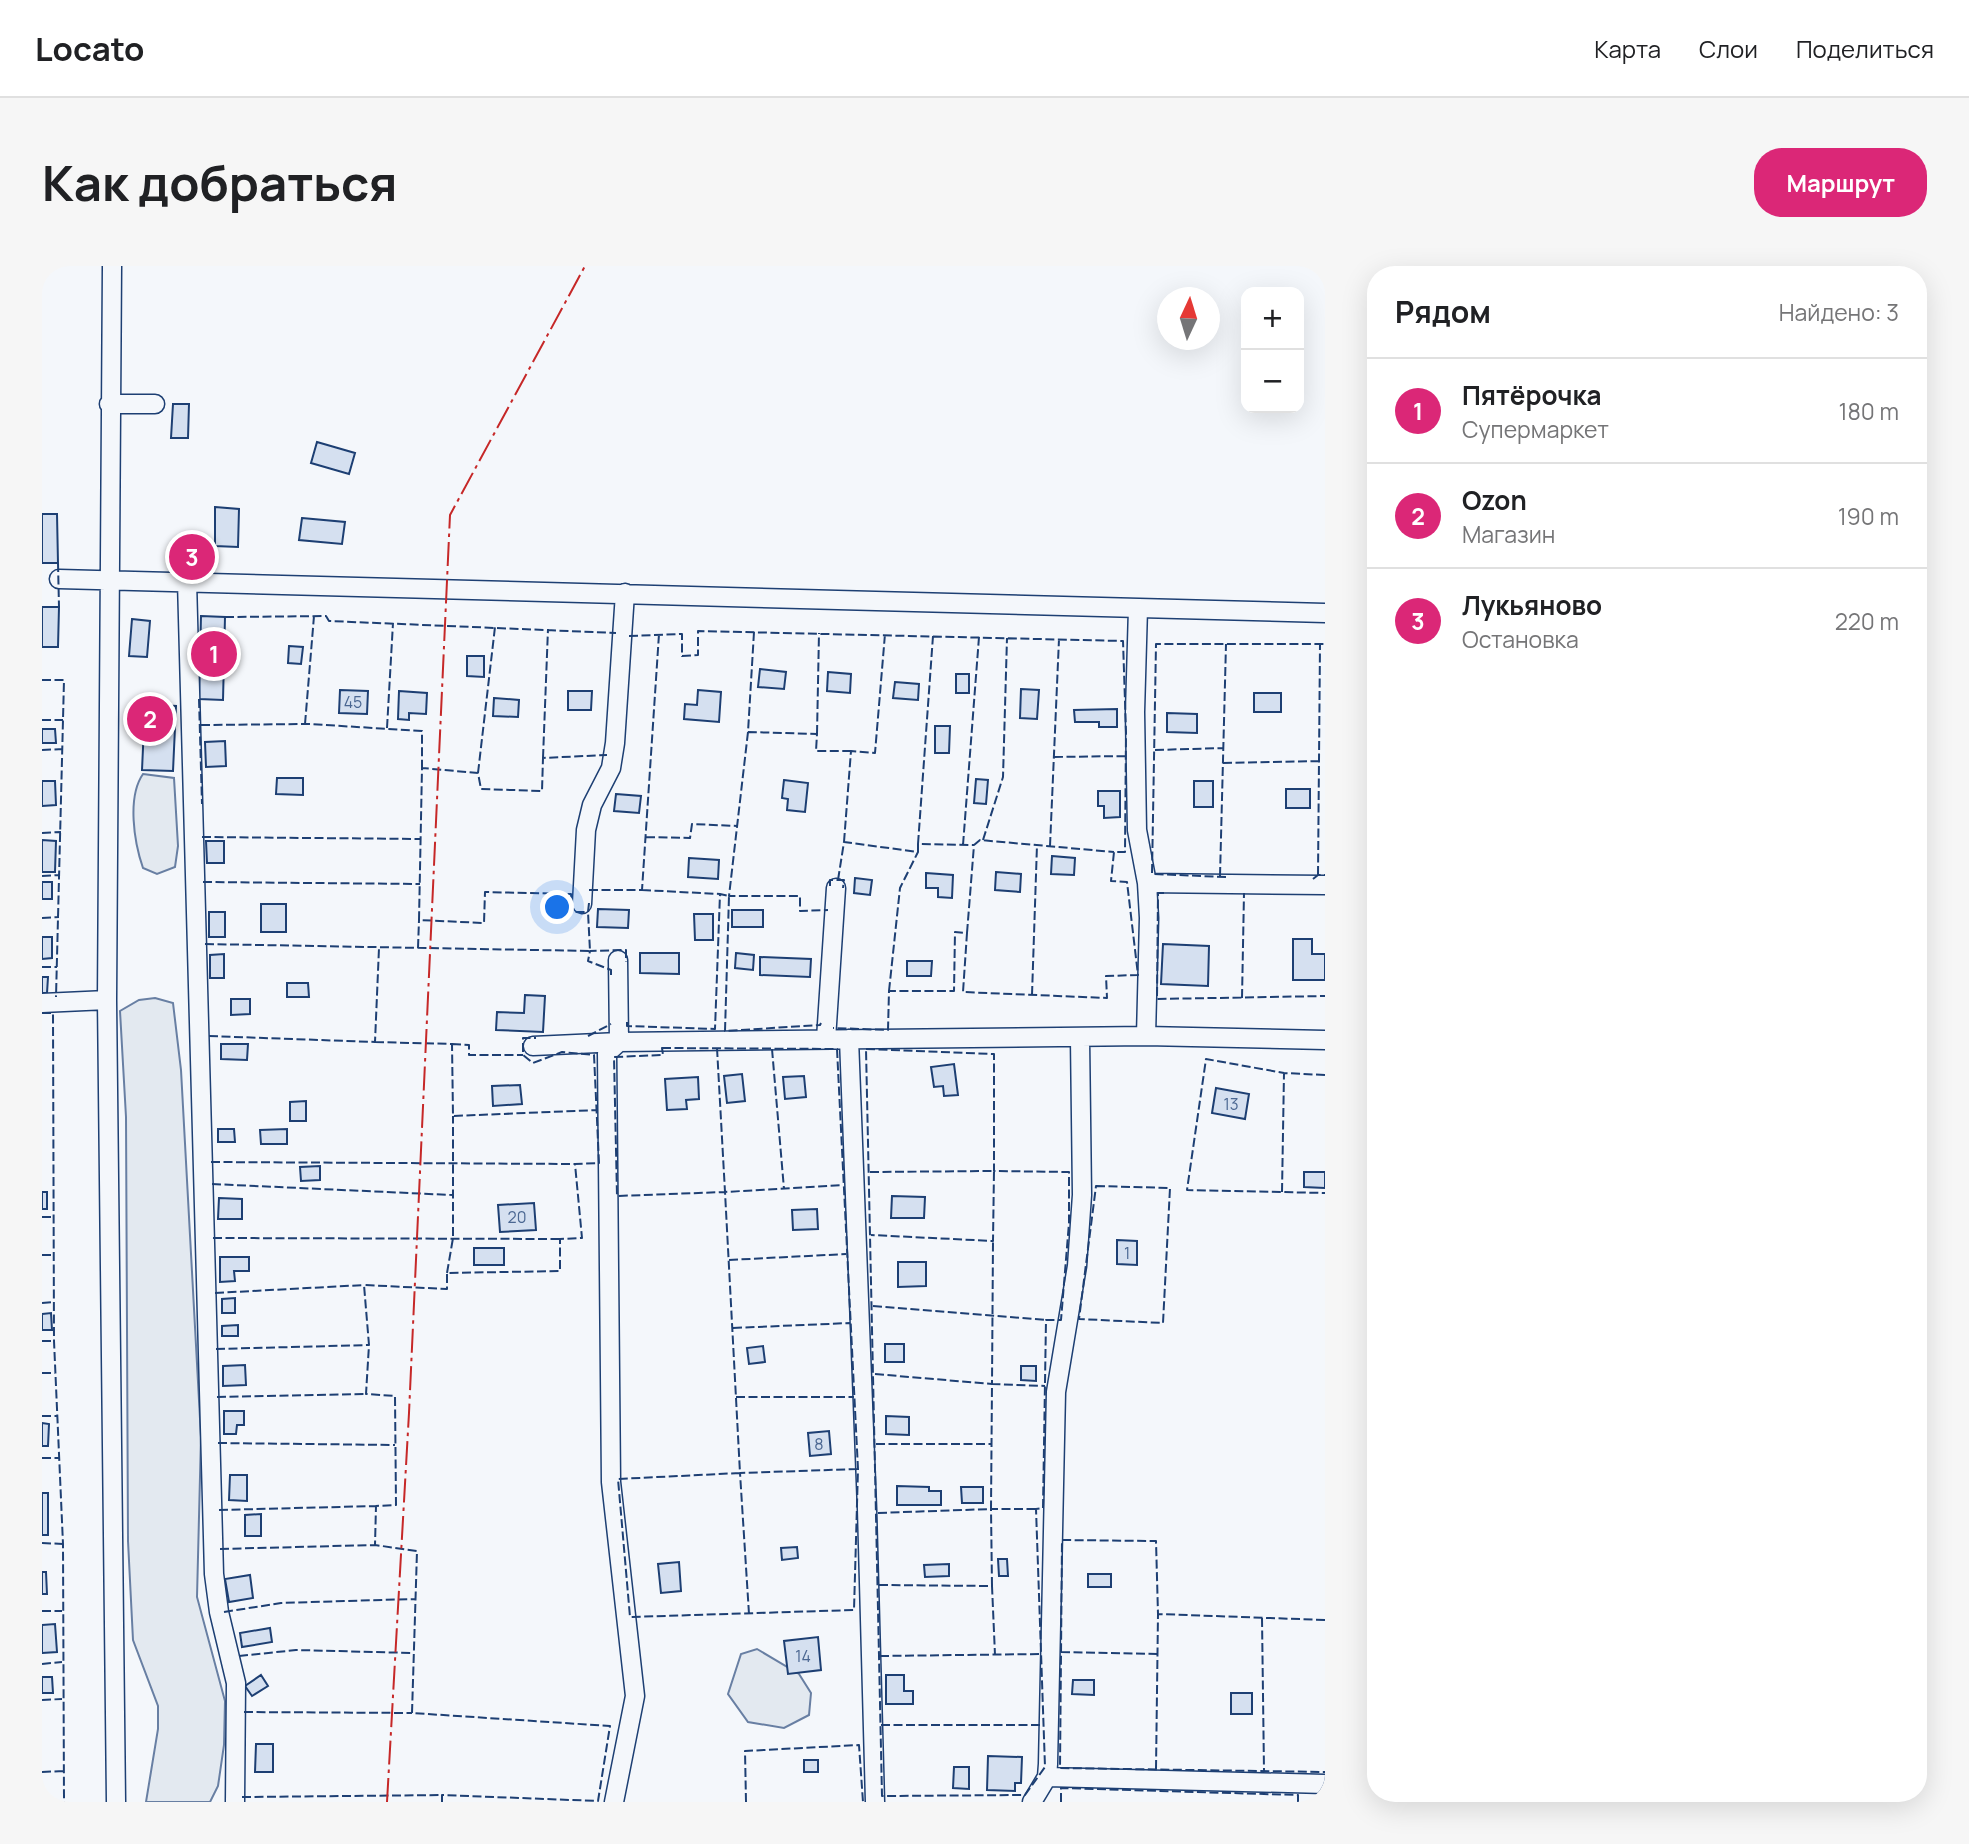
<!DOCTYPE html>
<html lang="ru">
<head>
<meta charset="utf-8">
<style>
  :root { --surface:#fff; --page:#f6f6f6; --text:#202124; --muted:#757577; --line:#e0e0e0; --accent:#db2777 }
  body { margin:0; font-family:Manrope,sans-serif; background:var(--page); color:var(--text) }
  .controls { position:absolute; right:21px; top:21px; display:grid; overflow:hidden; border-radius:14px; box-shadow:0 7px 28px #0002 }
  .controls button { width:63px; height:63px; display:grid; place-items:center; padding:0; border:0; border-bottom:2px solid var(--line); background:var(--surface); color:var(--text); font:35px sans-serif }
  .compass { position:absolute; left:1115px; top:21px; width:63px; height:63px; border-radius:50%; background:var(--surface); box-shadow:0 7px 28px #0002; rotate:4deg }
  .you { position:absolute; left:516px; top:642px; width:24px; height:24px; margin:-18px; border:5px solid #fff; border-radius:50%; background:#1a73e8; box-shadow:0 0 0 10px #1a73e833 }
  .badge { display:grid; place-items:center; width:46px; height:46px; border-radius:50%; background:var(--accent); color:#fff; font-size:23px; font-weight:700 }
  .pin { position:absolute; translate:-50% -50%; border:4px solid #fff; box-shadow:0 2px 7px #0006 }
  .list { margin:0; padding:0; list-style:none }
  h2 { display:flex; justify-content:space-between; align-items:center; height:91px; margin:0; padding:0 28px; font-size:30px }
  h2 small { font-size:23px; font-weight:400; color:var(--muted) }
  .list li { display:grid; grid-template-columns:46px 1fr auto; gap:21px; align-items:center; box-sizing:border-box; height:105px; padding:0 28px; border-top:2px solid var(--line) }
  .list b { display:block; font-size:26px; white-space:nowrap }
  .list p { margin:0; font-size:23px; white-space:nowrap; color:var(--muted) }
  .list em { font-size:23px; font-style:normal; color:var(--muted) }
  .map { position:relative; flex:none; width:1283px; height:1536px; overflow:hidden; border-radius:28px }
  header { display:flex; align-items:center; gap:42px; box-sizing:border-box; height:98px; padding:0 35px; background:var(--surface); border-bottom:2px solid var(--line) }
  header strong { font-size:33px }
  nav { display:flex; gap:38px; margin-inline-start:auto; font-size:24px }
  .intro { display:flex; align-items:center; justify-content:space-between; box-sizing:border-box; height:168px; padding:0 42px }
  h1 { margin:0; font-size:49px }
  .button { padding:18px 32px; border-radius:28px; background:var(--accent); color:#fff; font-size:24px; font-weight:700 }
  main { display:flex; gap:42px; padding:0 42px }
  aside { flex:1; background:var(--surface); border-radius:28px; box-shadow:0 7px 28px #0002 }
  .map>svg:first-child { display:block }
  .green { fill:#e3e9f0; stroke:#687fa3; stroke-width:2 }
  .building { fill:#d5e0f0; stroke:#1d3f73; stroke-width:2 }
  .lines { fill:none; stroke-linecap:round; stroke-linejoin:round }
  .minor-casing { stroke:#1d3f73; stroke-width:21 }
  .minor { stroke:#f4f7fb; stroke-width:18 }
  .fence { stroke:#1d3f73; stroke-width:2; stroke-dasharray:9 3.5; stroke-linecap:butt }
  .power { stroke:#c62828; stroke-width:2; stroke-dasharray:24 5 3.5 5; stroke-linecap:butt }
  .labels { text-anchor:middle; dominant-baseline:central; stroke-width:5; stroke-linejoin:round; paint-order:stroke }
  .number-label { font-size:16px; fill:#4b6792 }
</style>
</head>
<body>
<header>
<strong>Locato</strong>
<nav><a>Карта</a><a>Слои</a><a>Поделиться</a></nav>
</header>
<div class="intro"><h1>Как добраться</h1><a class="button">Маршрут</a></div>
<main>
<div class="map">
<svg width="1283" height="1536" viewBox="0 0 1283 1536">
  <rect width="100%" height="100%" fill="#f4f7fb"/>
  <path class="green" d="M101,508l31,4 4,68 -3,21 -18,7 -14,-6c-9,-26 -16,-71 0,-94z
    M113,732l18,5 8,67 20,367 -4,160 28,104 -1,44 -6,41 -8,16h-64l12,-73v-23l-25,-66 -5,-99 -2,-424 -6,-106 19,-11z
    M715,1383l42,25 12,19 -2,22 -25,13 -36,-6 -20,-28 13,-40z"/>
  <path class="building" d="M131,138h16l-1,34h-17z
    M275,176l38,11 -6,21 -38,-11z
    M173,241l24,2 -1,38 -23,-1z
    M0,248h15l1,49h-16z
    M260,252l43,4 -3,22 -43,-4z
    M0,341h17l-1,40h-16z
    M159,350l24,1 -2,83 -24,-1z
    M90,353l18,2 -3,36 -18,-1z
    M247,380l14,1 -2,17 -13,-1z
    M425,390h17v21l-17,-1z
    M718,403l26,3 -2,17 -26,-2z
    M786,406l23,2 -1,19 -23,-2z
    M914,408h13v19h-13z
    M853,416l24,2 -1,16 -25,-2z
    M979,423l18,1 -2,29 -17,-1z
    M298,424l28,1 -1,23 -28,-1z
    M656,424l23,2 -2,30 -35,-3 1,-15 12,1z
    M357,425l28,2 -1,21 -17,-1v7l-11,-1z
    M526,425h24l-1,19h-23z
    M1212,427h27v19h-27z
    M452,432l25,2 -1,17 -25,-1z
    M103,438l31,2 -3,65 -31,-1z
    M1075,443v18h-18v-5h-24l-1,-12z
    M1125,447l30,1v19l-30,-1z
    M893,460h15l-1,27h-14z
    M0,463h13l1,14h-14z
    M183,475l1,25 -20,1 -1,-25z
    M235,512h26v17l-27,-1z
    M934,513l12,1 -2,24 -12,-1z
    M742,514l24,3 -3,29 -18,-2 1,-11 -6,-1z
    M0,515h13l1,24 -14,1z
    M1152,515h19v26h-19z
    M1244,523h24v19h-24z
    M1056,525h22v26l-16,1v-12h-6z
    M574,528l25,2 -2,17 -25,-2z
    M0,574l14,1 -1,31h-13z
    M164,575h18v22h-17z
    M1010,590l23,2 -1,17 -23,-1z
    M647,592l30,2 -1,19 -30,-2z
    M954,606l25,2 -1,18 -25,-2z
    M884,607l27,2 -1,23 -14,-1v-9h-12z
    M813,612l17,2 -2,15 -16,-2z
    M0,616h10v17h-10z
    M219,638h25v28h-25z
    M556,643l31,1 -1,18 -31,-1z
    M690,644h31v17h-31z
    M167,646h16v25h-16z
    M652,648h19v26h-18z
    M0,671h10v21l-10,1z
    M1251,673h19v15h13v26h-32z
    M1121,678l46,2 -1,40 -47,-2z
    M598,687h39v21l-39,-1z
    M694,687l18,2 -1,15 -18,-2z
    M182,688v24h-14v-23z
    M718,691l51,2 -1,18 -50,-2z
    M865,695h25l-1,15h-24z
    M0,711h6l-1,16h-5z
    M245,717h21l1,14h-22z
    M483,729l20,1 -2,36 -47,-2 1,-18 27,1z
    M189,733h19v15l-19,1z
    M179,778h27l-1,16 -26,-1z
    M912,798l4,31 -14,1 -1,-10 -9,1 -3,-20z
    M700,808l3,27 -18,2 -3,-27z
    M762,810l2,21 -21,2 -2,-22z
    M656,811l1,22 -13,1 1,9 -20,1 -2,-31z
    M478,819l2,19 -29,2 -1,-20z
    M1174,822l33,6 -4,25 -33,-6z
    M264,835v20h-16v-19z
    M176,863h16l1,13h-17z
    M245,863v15h-26l-1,-14z
    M278,900v14l-19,1 -1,-14z
    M1262,906h21v16l-21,-1z
    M0,926h5v17h-5z
    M850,930l33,1 -1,21h-33z
    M177,932l23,1v20h-24z
    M492,937l2,27 -36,2 -2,-27z
    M775,943l1,20 -25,1 -1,-20z
    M1075,974l20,1v24l-20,-1z
    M432,982h30v17h-30z
    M178,991h29v14h-15l1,10 -15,1z
    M856,996h28v24l-28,1z
    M193,1032v15h-13v-14z
    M9,1047l1,17h-10v-16z
    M196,1059v11h-16v-10z
    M843,1078h19v18h-19z
    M721,1080l2,16 -16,2 -2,-16z
    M203,1099l1,20 -23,1v-20z
    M979,1100h15v15l-15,-1z
    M182,1145h20v14h-7l-1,9h-12z
    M844,1150l23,1v18l-23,-1z
    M0,1157l7,1 -1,22h-6z
    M787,1165l2,23 -21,2 -2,-23z
    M188,1209h17v26l-18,-1z
    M855,1220l32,1v4h12v14h-44z
    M919,1221h22v16h-21z
    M0,1227h6v42h-6z
    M219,1248v22h-16v-21z
    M755,1281l1,11 -16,2 -1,-12z
    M956,1293h9l1,17h-9z
    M637,1296l2,29 -20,2 -3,-29z
    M907,1298v12l-24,1 -1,-12z
    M0,1306h4l1,22h-5z
    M1046,1308h23v13h-23z
    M208,1309l3,23 -24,4 -4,-23z
    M13,1358l2,28 -15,1v-28z
    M228,1362l2,14 -30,5 -2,-14z
    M776,1371l3,33 -33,4 -4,-33z
    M219,1409l7,11 -16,10 -7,-10z
    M844,1409h18v16h9v13h-27z
    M0,1411h10l1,16h-11z
    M1031,1414h21v15l-22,-1z
    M1189,1427h21v21h-21z
    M214,1478h17v28h-18z
    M946,1490l34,1 -1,26h-6v8l-28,-1z
    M762,1494h14v12h-14z
    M912,1501h15v22l-16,-1z"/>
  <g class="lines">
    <defs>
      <path id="minor" d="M70,0l-5,734 9,802
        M67,138h46
        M17,313l1266,34
        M145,315l27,993 5,38 17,71 -1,119
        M1096,342l-3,104 2,118 10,53 2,35 -3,118
        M1105,617l178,2
        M540,638l4,-74 6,-25 19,-37 4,-25 10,-150
        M0,737l65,-3
        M784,773l10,-151
        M807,773l18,470 8,293
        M491,780l86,-4 -1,-82
        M1005,1511l278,7
        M572,1536l21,-106 -24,-214 -4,-429 12,-11 527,-6 179,4
        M990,1536l15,-25 1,-13 8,-372 21,-126 5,-71 -2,-156"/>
    </defs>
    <use href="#minor" class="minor-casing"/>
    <use href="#minor" class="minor"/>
    <path class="fence" d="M16,297l1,44
      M183,351l101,-1 3,5 287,12
      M712,366l-6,100 69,2 -1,17h35
      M587,370l53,-2v22l16,-1v-24l425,10 3,91 -1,120h-11l-3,29 16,1 11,93 -32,1 1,22 -144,-6 4,-59 -12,-1 -1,59h-65l-1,39 -55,-2
      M0,414h22l-8,317
      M157,433l3,105
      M0,454h21
      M263,458l9,-108
      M159,459l108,-1 113,7v37
      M345,462l6,-105
      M706,466l-19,164h71v15l28,-1
      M775,468l2,-101
      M0,484l21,-1
      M1113,484l68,-2
      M1012,491l72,-1
      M501,492l5,-129
      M1181,497l96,-2
      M436,507l17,-146
      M0,567l19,-1
      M160,571l219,2
      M604,571l44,1 2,-14 45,2
      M941,574l20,-63 4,-139
      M802,576l7,-91 24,2 10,-119
      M876,578l15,-208
      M921,579l16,-208
      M1008,580l9,-207
      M1276,609l2,-231
      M0,610l17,-1
      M1178,610l6,-232
      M1184,611l-74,-3 4,-230h169
      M1271,613l5,-4h7
      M796,614l6,-38 74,10v-8l56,1
      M161,616l217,2
      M788,620v-6h14l-1,8
      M547,624h53l17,-256
      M600,624l78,4
      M1122,627h-6l-1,106 168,-3
      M547,637l-1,9h-16l-1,-18 -86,-2 -1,31 -65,-3 3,-152 56,5 3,16 61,2 1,-33 64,-3
      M0,652l17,-1
      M925,667l7,-88 6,-5 134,12
      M163,678l385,7 -2,-39
      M376,682l1,-28
      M0,701h15
      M569,709v-5l-23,-9 2,-10 36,-1v12
      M847,725l11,-103 18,-36
      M990,729l5,-150
      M1200,732l2,-105
      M0,747h11l1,328 9,203 1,258
      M585,756v4l88,3 5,-135 9,2 -4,135 95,-6 1,-2
      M167,770l166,6 4,-94
      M546,770l23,-12
      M333,776l77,2 1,72 144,-6
      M410,778l17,1v10h54
      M620,782l175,1 21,420 -4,141 -224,7 -12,-138 122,-6 -15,-281 -108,4 -3,-139 49,-2z
      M675,782l8,144 118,-7
      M730,783l12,140
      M824,783l128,5v117l75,1v51l-8,97h-15l-3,188 -7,1 9,258 -20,28 -143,1z
      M1283,809l-41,-2 -78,-14 -19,131 138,3
      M169,896l364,2
      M828,906l124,-1 -1,70 -122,-6
      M170,918l240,11
      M1054,920l74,2 -7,135 -84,-4z
      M1240,926l2,-119
      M0,951h11
      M171,972l347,1
      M0,989h11
      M687,994l117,-6
      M405,1007l6,-35v-122
      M173,1027l149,-8
      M0,1037l11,-1
      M831,1040l173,14
      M691,1062l117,-5
      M0,1075h12
      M174,1083l153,-4
      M0,1107h13
      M833,1108l117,10 1,-143
      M175,1131l149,-3
      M694,1131h118
      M0,1150h15
      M176,1177l177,2
      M834,1178h115
      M0,1192h17
      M177,1244l157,-4
      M836,1247l113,-4 1,-125 53,2
      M0,1277l21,1
      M178,1283l155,-4
      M837,1319l113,1 3,69
      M950,1320l-1,-77h45
      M0,1345h20
      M182,1346l57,-9 134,-4
      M707,1348l-9,-141 118,-4
      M1220,1352l2,153
      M1283,1354l-167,-6 -2,-73 -94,-1 -2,228 265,4
      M1019,1386l96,2
      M197,1390l57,-6 117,3
      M838,1390l162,-2
      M0,1398l20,-2
      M0,1434l20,-1
      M202,1446l168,1
      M839,1459h162
      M1114,1503l2,-155
      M0,1506l22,-1
      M200,1531l200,-2
      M400,1536v-7l156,6 12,-75 -198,-13 5,-162 -42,-6 1,-39 20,-1 -1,-109 -29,-2 3,-49 -5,-60 83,4v-16l113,-2v-32l22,-1 -7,-74 24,-1 -5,-108 -32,-3 -29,11 -10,-8v-17h13
      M704,1536l-1,-51 114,-6 4,57
      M1019,1536v-14l237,7v7"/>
    <path class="power" d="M345,1536l22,-389 41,-898 135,-249"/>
  </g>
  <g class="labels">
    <g class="number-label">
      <text x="311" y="436">45</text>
      <text x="1189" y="838">13</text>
      <text x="475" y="951">20</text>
      <text x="1085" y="987">1</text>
      <text x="777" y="1178">8</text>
      <text x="761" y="1390">14</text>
    </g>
  </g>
</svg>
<div class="controls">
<button>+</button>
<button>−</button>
</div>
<svg class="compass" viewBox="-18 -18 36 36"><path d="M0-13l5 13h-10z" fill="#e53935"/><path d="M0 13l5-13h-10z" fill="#757577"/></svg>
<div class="you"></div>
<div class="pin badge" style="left:172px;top:388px">1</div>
<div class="pin badge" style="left:108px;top:453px">2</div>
<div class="pin badge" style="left:150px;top:291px">3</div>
</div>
<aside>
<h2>Рядом<small>Найдено: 3</small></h2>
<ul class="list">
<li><span class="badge">1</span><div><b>Пятёрочка</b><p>Супермаркет</p></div><em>180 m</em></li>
<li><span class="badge">2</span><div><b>Ozon</b><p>Магазин</p></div><em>190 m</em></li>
<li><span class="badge">3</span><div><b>Лукьяново</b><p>Остановка</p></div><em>220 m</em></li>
</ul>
</aside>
</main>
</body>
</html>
